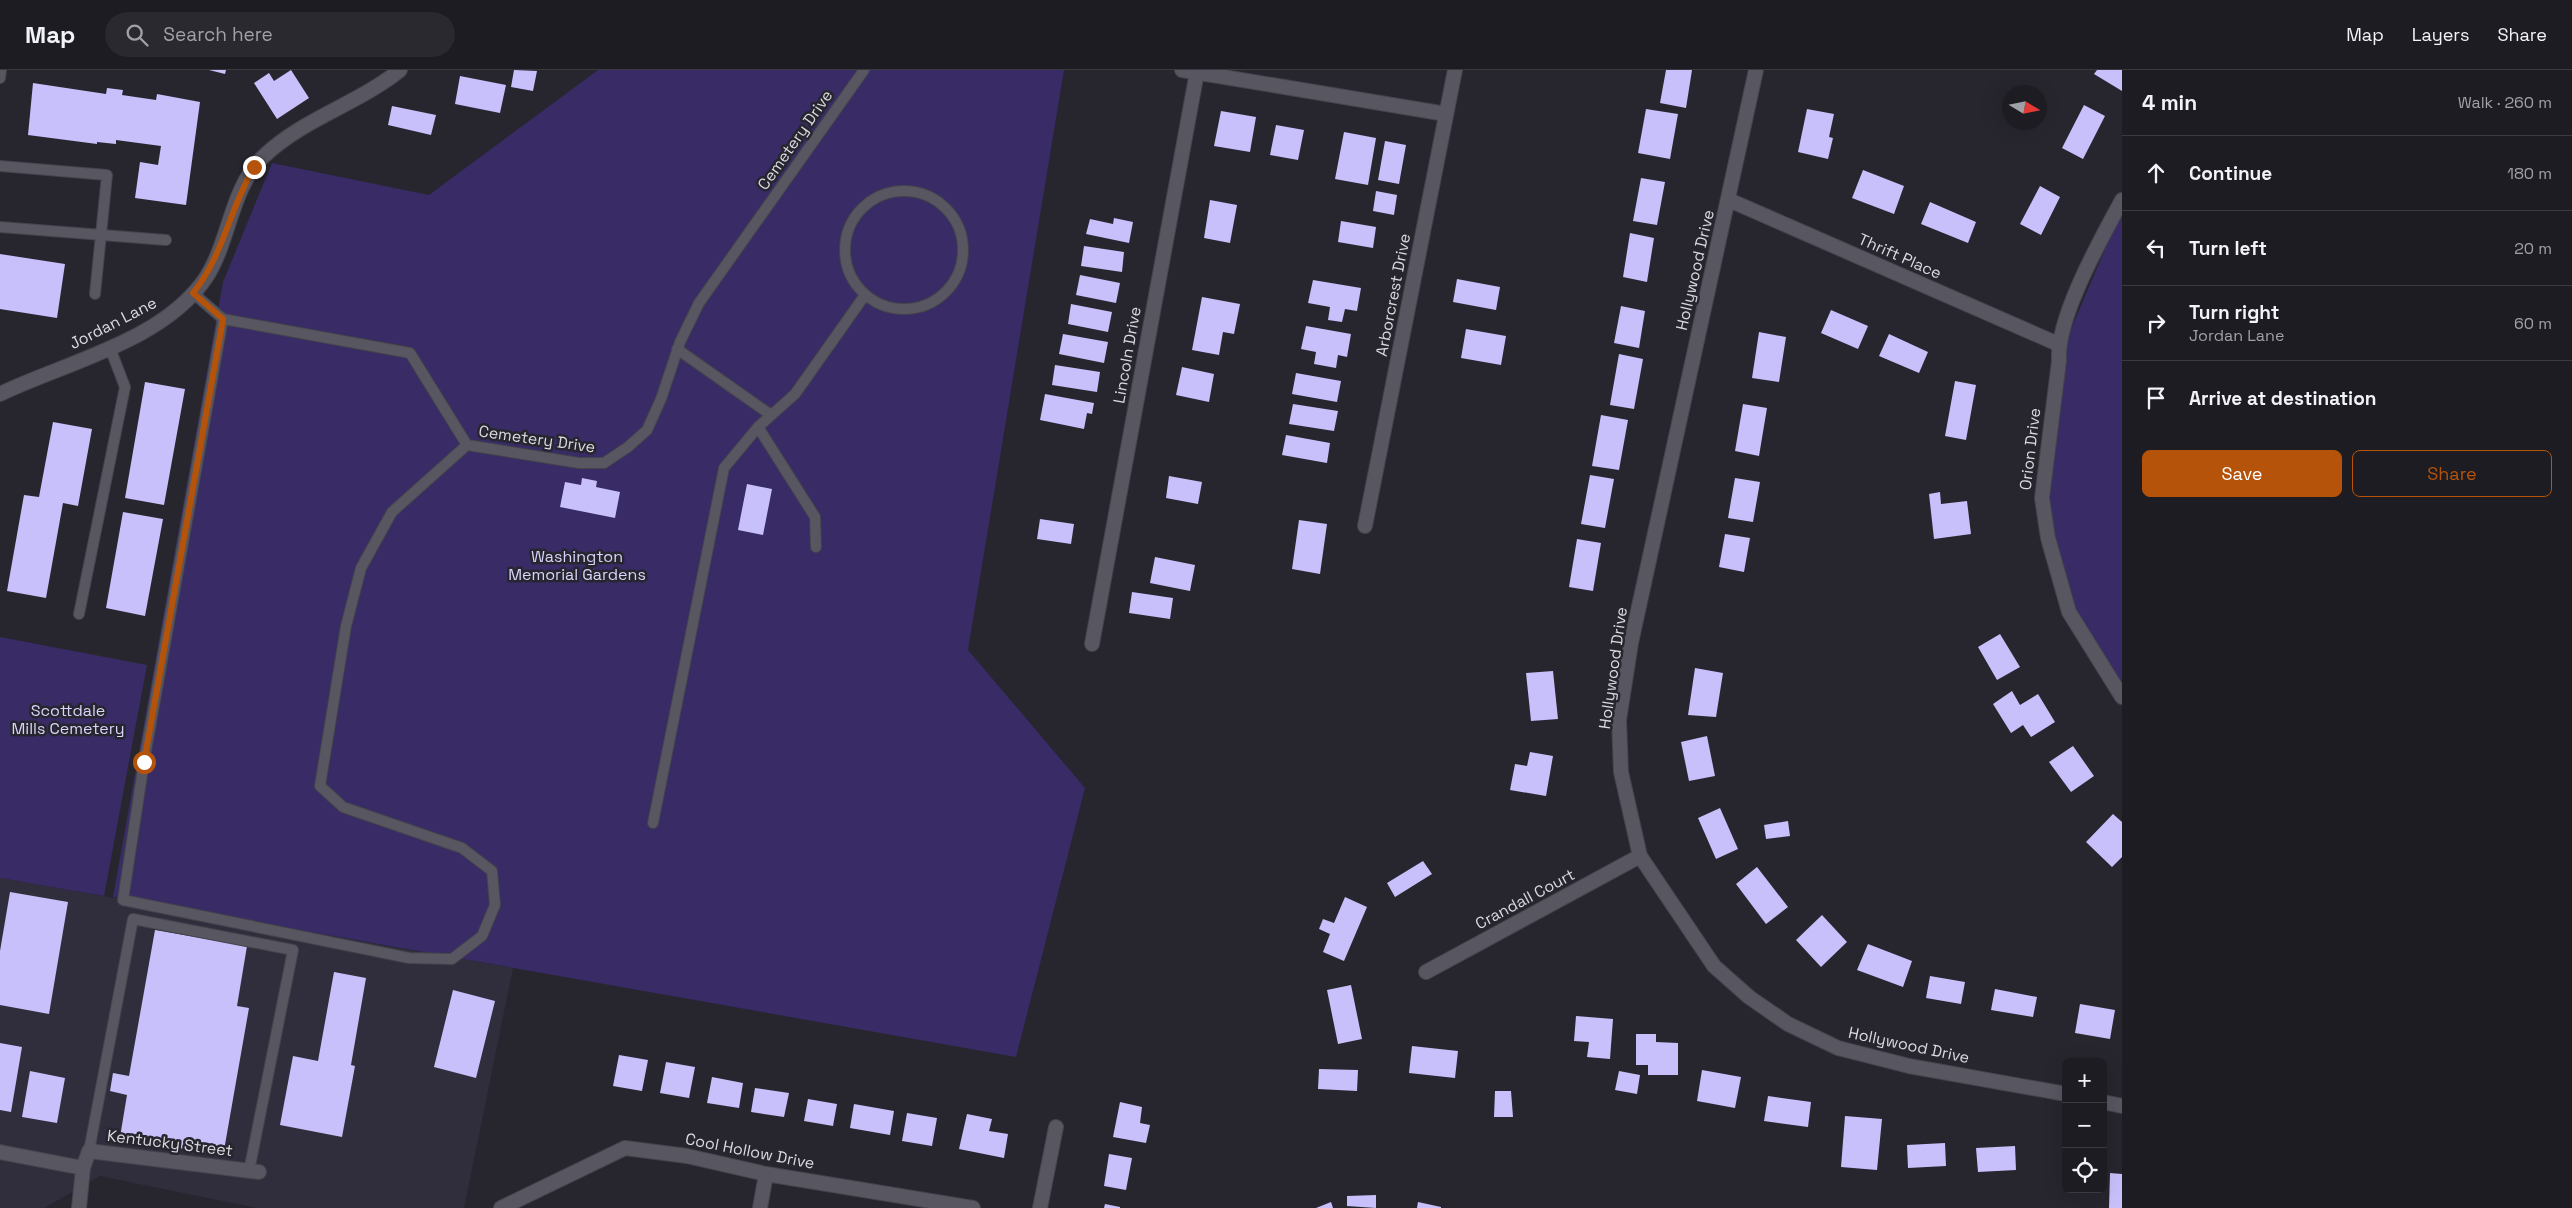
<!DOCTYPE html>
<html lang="en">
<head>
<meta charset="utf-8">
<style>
  :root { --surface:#1d1c23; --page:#2a2930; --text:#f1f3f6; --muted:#a0a1a6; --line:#3b3a41; --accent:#b45309 }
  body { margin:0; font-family:"Space Grotesk",sans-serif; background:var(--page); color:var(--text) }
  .controls { position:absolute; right:15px; bottom:15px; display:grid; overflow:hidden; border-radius:8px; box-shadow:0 5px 20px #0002 }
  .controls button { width:45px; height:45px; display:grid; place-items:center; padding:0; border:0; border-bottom:1px solid var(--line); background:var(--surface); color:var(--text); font:25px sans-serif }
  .compass { position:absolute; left:2002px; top:15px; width:45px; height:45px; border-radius:50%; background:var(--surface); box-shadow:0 5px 20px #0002; rotate:100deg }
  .stop { position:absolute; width:15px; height:15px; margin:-11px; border:4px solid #b45309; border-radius:50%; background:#fff }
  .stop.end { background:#b45309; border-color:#fff; box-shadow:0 1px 5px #0008 }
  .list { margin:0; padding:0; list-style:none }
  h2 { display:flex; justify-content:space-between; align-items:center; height:65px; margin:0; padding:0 20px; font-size:21px }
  h2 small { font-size:16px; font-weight:400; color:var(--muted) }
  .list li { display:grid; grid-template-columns:32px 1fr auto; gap:15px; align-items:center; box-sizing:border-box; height:75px; padding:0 20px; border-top:1px solid var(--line) }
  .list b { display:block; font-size:19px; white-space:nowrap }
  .list p { margin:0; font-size:16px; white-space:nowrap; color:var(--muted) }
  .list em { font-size:16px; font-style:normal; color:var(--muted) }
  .actions { display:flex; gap:10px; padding:15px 20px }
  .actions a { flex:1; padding:11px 0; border:1px solid var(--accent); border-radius:8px; text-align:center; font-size:18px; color:var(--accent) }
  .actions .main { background:var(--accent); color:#fff }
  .icon { flex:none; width:28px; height:28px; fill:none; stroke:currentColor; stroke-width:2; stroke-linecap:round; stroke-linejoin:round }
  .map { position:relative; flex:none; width:2122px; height:1138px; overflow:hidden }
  header { display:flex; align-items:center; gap:30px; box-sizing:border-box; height:70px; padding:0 25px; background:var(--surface); border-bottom:1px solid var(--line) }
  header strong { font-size:24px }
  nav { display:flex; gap:28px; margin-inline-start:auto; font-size:18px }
  .search { width:350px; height:45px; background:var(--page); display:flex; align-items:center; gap:12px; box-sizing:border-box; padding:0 18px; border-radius:28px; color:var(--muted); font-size:19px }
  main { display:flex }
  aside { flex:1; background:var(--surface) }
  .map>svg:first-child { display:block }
  .built { fill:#302e3d }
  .green { fill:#382b66 }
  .building { fill:#c8c0fb }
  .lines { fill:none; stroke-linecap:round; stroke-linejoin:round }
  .service-casing { stroke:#44444b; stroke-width:12 }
  .minor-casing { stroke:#44444b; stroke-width:16 }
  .service { stroke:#575661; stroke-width:10 }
  .minor { stroke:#575661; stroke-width:14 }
  .route { stroke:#b45309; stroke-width:6 }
  .labels { text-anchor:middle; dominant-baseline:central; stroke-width:5; stroke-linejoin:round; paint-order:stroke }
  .street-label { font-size:16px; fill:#d9d9df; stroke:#27262f }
  .park-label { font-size:16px; fill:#d8d3fa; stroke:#27262f }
</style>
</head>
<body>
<header>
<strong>Map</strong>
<div class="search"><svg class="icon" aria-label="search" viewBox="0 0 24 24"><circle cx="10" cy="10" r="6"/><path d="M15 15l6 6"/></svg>Search here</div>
<nav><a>Map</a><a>Layers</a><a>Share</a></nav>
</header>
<main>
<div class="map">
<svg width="2122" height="1138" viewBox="0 0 2122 1138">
  <rect width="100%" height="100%" fill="#27262f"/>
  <path class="built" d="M0,808l513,90 -49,240h-207l-157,-32 -56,32h-44z"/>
  <path class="green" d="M598,0h466l-96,580 117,138 -69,269 -903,-160 110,-615 49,-119 157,32z
    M2122,139v496l-7,-8 -50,-99 -28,-96 29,-161z
    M0,567l147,28 -43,231 -104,-18z"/>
  <path class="building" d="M209,0h17l-1,4z
    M291,0l18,28 -32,21 -23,-36 15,-10 5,8z
    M514,0l23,1 -4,20 -22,-4z
    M1666,0h26l-6,38 -26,-5z
    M2097,0h25v21l-28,-17z
    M460,6l46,9 -6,28 -45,-9z
    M33,13l73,11 1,-6 16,2 -1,5 34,5 1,-6 43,8 -14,103 -51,-7 5,-36 18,3 3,-19 -45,-6v4l-19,-2v2l-69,-9z
    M2084,35l21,11 -22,43 -21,-11z
    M392,36l44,9 -5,20 -43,-10z
    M1646,39l32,5 -8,45 -32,-6z
    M1807,39l27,5 -5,23 4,1 -5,21 -30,-7z
    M1221,41l35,6 -6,35 -36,-6z
    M1276,55l28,5 -6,30 -28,-5z
    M1344,62l32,6 -8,47 -33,-6z
    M1385,71l21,4 -7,39 -21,-4z
    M1863,100l41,16 -10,28 -42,-16z
    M1641,108l24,4 -8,43 -24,-4z
    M2040,116l20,11 -19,38 -21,-11z
    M1376,121l21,4 -3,20 -21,-4z
    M1210,130l27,5 -7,38 -26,-5z
    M1930,132l46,20 -8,21 -47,-19z
    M1114,148l19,4 -4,21 -43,-9 4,-15 23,5z
    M1341,151l35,6 -3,21 -35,-6z
    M1630,163l24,5 -7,44 -24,-5z
    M1084,176l40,6 -2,20 -41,-6z
    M0,184l65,10 -8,54 -57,-9z
    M1080,205l40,8 -4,20 -40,-8z
    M1457,209l43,8 -4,23 -43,-8z
    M1313,210l48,8 -4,23 -12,-2 -3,13 -14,-2 2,-13 -22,-4z
    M1202,227l38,7 -6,30 -11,-2 -4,23 -27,-5z
    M1071,234l41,8 -4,20 -40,-8z
    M1621,236l24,5 -6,37 -25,-5z
    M1831,240l37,16 -10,23 -37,-16z
    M1306,256l45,8 -4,23 -9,-2 -2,13 -22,-4 2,-12 -15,-3z
    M1466,259l40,7 -5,29 -40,-7z
    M1759,262l27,5 -7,45 -27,-4z
    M1063,264l45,8 -4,21 -45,-9z
    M1889,264l39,18 -9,21 -40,-17z
    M1619,284l24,5 -9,50 -24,-4z
    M1055,295l45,7 -3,20 -45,-7z
    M1182,297l32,7 -5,28 -33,-7z
    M1296,303l45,8 -4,21 -45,-8z
    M1955,311l21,4 -10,55 -21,-4z
    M145,312l40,7 -21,116 -39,-7z
    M1045,324l49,9 -2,11 -5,-1 -3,16 -44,-9z
    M1293,334l45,7 -4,20 -45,-7z
    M1743,334l24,4 -8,48 -24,-5z
    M1601,345l27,5 -9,50 -27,-4z
    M53,352l39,7 -14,77 -15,-3 -17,95 -39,-7 17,-96 15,2z
    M1286,365l44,8 -3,20 -45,-8z
    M1590,405l24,4 -9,49 -24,-4z
    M1169,406l33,6 -4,22 -32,-6z
    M582,408l15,3 -1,6 24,5 -5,26 -55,-11 5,-25 16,3z
    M1735,408l25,4 -7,40 -25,-4z
    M747,414l25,5 -9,46 -25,-5z
    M1940,422l1,12 26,-3 4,33 -37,5 -5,-45z
    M123,442l40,7 -18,97 -39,-8z
    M1040,449l34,5 -3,20 -34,-5z
    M1299,450l28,4 -7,50 -28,-5z
    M1725,464l25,4 -6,34 -25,-5z
    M1577,469l24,4 -8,48 -24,-4z
    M1155,487l40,8 -5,26 -40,-8z
    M1132,522l41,6 -3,21 -41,-6z
    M2000,564l20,33 -23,13 -19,-33z
    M1695,598l28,5 -7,44 -28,-2z
    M1553,601l5,48 -27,2 -5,-48z
    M2012,621l8,14 18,-11 17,28 -24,15 -8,-12 -12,8 -18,-29z
    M1707,666l8,40 -26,5 -8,-39z
    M2073,676l21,30 -23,16 -22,-30z
    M1530,682l23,4 -7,40 -36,-6 5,-26 12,2z
    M1720,738l18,41 -22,10 -18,-41z
    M2113,744l9,8v35l-10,10 -26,-25z
    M1788,751l2,15 -24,3 -2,-14z
    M1423,791l9,13 -37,23 -8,-14z
    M1757,797l31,40 -22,17 -30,-40z
    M10,822l58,10 -19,112 -49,-9v-54z
    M1345,827l22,10 -23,54 -21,-9 7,-18 -11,-5 4,-10 11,4z
    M1822,845l25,27 -26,25 -25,-27z
    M155,860l92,16 -10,60 12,2 -26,148 -103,-19 7,-42 -17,-4 3,-18 16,3z
    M1868,874l44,17 -9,26 -46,-17z
    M334,902l32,6 -15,87 4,1 -13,71 -62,-12 13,-69 25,5z
    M1930,906l35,6 -4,22 -35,-6z
    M1351,915l11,54 -24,5 -11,-54z
    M1995,919l42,8 -4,20 -42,-7z
    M453,920l42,11 -19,77 -42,-11z
    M2080,934l35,6 -5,29 -35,-6z
    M1576,946l37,3 -3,40 -23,-2 2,-15 -15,-1z
    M1636,964h20v8l22,1v32h-30v-10h-12z
    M0,973l22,4 -11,65 -11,-2z
    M1412,976l46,5 -3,27 -46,-5z
    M619,985l29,5 -6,31 -29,-5z
    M666,992l29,5 -6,31 -29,-5z
    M1319,999l39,1 -1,21 -39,-2z
    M1702,1000l39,7 -6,31 -38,-7z
    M30,1001l35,7 -8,45 -35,-6z
    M1619,1001l21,4 -3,19 -22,-4z
    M712,1007l31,6 -4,25 -32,-5z
    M755,1018l34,5 -5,24 -33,-5z
    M1495,1021h16l2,26h-19z
    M1768,1026l43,6 -3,25 -44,-6z
    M808,1029l29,5 -4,22 -29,-5z
    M1120,1032l22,5 -2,16 10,2 -4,18 -33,-6z
    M854,1034l40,7 -4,24 -40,-7z
    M907,1043l30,5 -5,28 -30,-5z
    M967,1044l25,5 -3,12 19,3 -4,24 -45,-9z
    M1845,1046l37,3 -5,51 -36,-3z
    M1945,1073l1,23 -38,2 -1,-23z
    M2015,1076l1,24 -38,2 -2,-24z
    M1109,1084l23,4 -6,32 -22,-4z
    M2110,1103l12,1v34h-13z
    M1376,1125v13l-29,-2v-10z
    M1331,1132l2,6h-17z
    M1418,1132l23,5v1h-24z
    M1105,1134l15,3v1h-16z"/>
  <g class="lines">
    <defs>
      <path id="service" d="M0,8l1,-8
        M0,96l107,9 -12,119
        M845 180a59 59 0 1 1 118 0a59 59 0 1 1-118 0Z
        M0,157l166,13
        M193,223l30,26 187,34 57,92
        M223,249l-79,443 -21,138 286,58 43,1 30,-23 13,-31 -3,-34 -30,-23 -119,-41 -23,-21 26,-160 15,-58 31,-56 75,-67 112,18h25l24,-16 19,-17 14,-31 19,-57 19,-39 165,-233
        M677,279l94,66
        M758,357l57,90 1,30
        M79,544l46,-227 -15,-39
        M653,753l71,-355 34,-41 37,-33 70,-99
        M89,1081l44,-232 160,31 -44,221"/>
      <path id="minor" d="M1182,0l264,44
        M1756,0l-125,573 -12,77 2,52 19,84 74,110 35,31 39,27 50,24 71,18 157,28
        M1729,130l329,144
        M2122,130c-21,39 -66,118 -63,161l-17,137 6,40 21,74 53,85
        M0,324c66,-32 165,-53 207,-118 23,-37 24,-88 56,-119 39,-38 95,-53 137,-87
        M1365,456l90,-456
        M1092,574l105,-572
        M1426,902l214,-116
        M2103,1032l19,4
        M0,1082l83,16 6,-17 170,21
        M79,1138l4,-40
        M501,1138l124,-60 62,8 79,18 207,34
        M760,1138l6,-34
        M1040,1138l16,-81"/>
    </defs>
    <use href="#service" class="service-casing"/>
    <use href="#minor" class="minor-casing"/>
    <use href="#service" class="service"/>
    <use href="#minor" class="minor"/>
  </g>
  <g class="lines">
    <path class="route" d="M144,692l79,-443 -30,-26c30,-37 37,-85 61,-126"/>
  </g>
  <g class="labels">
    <g class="street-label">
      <text transform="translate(795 70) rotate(-55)">Cemetery Drive</text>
      <text transform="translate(1900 186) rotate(24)">Thrift Place</text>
      <text transform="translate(1695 200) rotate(-77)">Hollywood Drive</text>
      <text transform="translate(1393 225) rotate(-79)">Arborcrest Drive</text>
      <text transform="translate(113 253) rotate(-27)">Jordan Lane</text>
      <text transform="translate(1127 285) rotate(-80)">Lincoln Drive</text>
      <text transform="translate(537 369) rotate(8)">Cemetery Drive</text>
      <text transform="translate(2030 379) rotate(-83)">Orion Drive</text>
      <text transform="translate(1613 598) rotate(-82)">Hollywood Drive</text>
      <text transform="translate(1525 829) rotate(-28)">Crandall Court</text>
      <text transform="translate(1909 975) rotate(12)">Hollywood Drive</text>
      <text transform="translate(170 1073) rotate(7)">Kentucky Street</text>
      <text transform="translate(750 1081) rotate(11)">Cool Hollow Drive</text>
    </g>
    <g class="park-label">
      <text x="577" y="486">Washington<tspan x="577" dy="18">Memorial Gardens</tspan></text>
      <text x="68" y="640">Scottdale<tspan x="68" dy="18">Mills Cemetery</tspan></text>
    </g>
  </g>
</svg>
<div class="controls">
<button>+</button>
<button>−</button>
<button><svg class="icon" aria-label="locate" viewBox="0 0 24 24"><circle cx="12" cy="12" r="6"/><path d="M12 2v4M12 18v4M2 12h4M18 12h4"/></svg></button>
</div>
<svg class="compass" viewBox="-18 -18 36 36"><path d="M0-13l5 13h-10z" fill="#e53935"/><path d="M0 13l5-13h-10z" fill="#a0a1a6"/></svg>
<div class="stop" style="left:144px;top:692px"></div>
<div class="stop end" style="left:254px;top:97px"></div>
</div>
<aside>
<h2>4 min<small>Walk · 260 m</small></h2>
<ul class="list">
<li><svg class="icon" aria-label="ahead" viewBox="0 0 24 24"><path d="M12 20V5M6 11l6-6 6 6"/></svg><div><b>Continue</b></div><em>180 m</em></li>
<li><svg class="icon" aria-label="left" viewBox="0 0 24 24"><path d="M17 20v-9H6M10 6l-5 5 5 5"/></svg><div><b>Turn left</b></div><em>20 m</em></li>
<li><svg class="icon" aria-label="right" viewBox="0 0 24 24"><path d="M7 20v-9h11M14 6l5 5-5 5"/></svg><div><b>Turn right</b><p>Jordan Lane</p></div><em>60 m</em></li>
<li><svg class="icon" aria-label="arrive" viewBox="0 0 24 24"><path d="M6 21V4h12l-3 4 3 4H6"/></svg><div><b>Arrive at destination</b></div></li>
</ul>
<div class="actions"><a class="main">Save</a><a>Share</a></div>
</aside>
</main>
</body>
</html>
